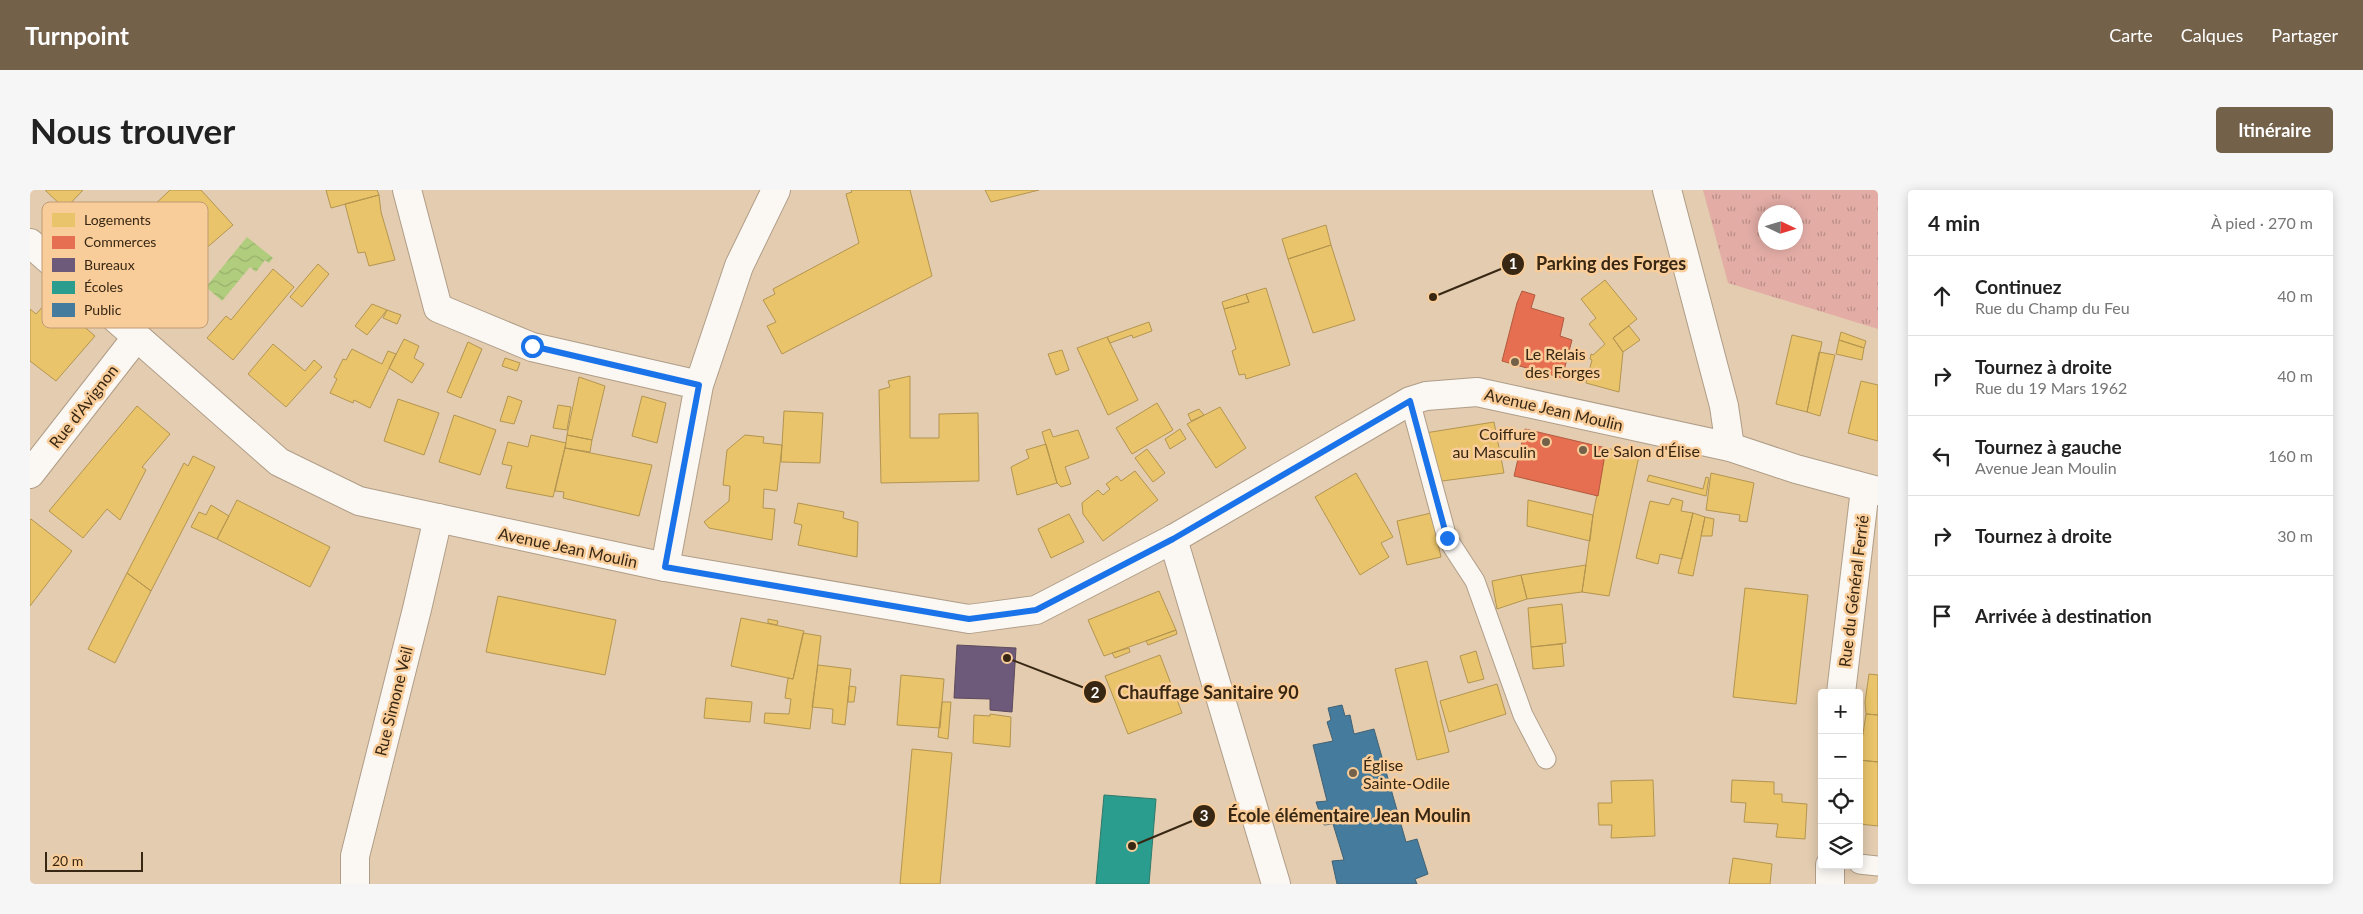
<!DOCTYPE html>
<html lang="fr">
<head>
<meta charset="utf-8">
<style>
  :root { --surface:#fff; --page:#f6f6f6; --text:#222; --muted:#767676; --line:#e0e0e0; --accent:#74614a }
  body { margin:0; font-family:Lato,sans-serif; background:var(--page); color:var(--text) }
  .controls { position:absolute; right:15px; bottom:15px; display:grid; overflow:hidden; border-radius:5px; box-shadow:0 2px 12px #0003 }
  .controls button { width:45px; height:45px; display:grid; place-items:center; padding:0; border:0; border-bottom:1px solid var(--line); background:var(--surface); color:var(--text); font:25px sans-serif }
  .compass { position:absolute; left:1728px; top:15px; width:45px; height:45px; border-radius:50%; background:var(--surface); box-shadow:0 2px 12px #0003; rotate:94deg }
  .scale { position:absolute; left:15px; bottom:12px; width:98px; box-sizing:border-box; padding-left:5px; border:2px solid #382713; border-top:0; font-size:14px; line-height:18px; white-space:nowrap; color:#382713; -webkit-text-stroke:4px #f9cd9a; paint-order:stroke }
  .stop { position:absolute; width:15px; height:15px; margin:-11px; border:4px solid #1a73e8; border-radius:50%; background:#fff }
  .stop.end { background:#1a73e8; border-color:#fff; box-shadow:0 1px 5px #0008 }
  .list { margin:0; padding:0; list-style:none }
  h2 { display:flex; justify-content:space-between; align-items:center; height:65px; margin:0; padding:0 20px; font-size:21px }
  h2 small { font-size:16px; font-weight:400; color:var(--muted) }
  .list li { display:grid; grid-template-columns:32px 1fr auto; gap:15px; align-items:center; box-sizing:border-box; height:80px; padding:0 20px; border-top:1px solid var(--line) }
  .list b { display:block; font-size:19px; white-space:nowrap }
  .list p { margin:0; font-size:16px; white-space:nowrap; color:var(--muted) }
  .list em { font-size:16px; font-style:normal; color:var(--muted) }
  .icon { flex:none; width:28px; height:28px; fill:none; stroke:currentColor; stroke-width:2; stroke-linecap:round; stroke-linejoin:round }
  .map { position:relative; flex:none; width:1848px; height:694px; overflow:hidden; border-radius:5px }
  header { display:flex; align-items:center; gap:30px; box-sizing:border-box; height:70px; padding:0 25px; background:var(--accent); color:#fff }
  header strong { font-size:24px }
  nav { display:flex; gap:28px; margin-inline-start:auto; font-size:18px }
  .intro { display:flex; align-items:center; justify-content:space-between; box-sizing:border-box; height:120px; padding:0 30px }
  h1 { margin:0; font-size:35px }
  .button { padding:12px 22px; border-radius:5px; background:var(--accent); color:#fff; font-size:18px; font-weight:700 }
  main { display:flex; gap:30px; padding:0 30px }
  aside { flex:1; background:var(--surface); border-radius:5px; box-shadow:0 2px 12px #0003 }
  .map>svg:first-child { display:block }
  .grass { fill:url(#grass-tufts); fill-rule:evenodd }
  .water { fill:url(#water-waves) }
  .homes { fill:#e9c46a; stroke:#b49550 }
  .shops { fill:#e76f51; stroke:#b2593e }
  .offices { fill:#6d597a; stroke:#5d4a5b }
  .schools { fill:#2a9d8f; stroke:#2e7a6a }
  .public { fill:#457b9d; stroke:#416274 }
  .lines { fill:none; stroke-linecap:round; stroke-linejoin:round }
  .lane-casing { stroke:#af9d87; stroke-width:21 }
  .street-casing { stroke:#af9d87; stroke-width:30 }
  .secondary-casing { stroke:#af9d87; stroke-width:30 }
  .lane { stroke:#fbf7f3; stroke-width:19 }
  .street { stroke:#fbf7f3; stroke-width:28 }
  .secondary { stroke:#fbf7f3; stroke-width:28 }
  .route { stroke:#1a73e8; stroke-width:6 }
  .poi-dot { fill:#74614a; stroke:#f9cd9a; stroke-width:2 }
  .labels { text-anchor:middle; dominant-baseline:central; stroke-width:5; stroke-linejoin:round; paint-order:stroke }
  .poi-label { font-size:16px; fill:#382713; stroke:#f9cd9a; text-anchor:start }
  .street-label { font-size:16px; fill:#382713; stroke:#f9cd9a }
  .key { fill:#f9cd9a; stroke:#bf9b72; stroke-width:1 }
  .key-label { font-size:14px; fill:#382713 }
  .leader { fill:none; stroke:#382713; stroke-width:2 }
  .callout-dot { fill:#382713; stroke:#f9cd9a; stroke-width:2 }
  .mark-label { font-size:15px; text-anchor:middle; font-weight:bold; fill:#fff }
  .callout-label { font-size:18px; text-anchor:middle; font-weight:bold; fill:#382713; stroke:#f9cd9a; stroke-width:5; stroke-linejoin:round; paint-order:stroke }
</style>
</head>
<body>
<header>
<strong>Turnpoint</strong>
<nav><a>Carte</a><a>Calques</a><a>Partager</a></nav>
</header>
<div class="intro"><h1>Nous trouver</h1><a class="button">Itinéraire</a></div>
<main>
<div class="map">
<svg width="1848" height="694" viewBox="0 0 1848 694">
  <defs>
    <pattern id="grass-tufts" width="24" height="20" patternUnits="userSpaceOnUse" patternTransform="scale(1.25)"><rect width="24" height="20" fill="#e3ada6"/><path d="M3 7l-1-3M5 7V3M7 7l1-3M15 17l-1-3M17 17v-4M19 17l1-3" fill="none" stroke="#b98d86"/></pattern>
    <pattern id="water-waves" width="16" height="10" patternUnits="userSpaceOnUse" patternTransform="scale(1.25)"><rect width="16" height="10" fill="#b0cd7d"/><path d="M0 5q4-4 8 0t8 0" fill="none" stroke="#98b06b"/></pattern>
  </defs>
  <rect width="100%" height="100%" fill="#e3ccb0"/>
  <path class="grass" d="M1673,0h175v139l-150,-46zM1736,22h30v30h-30z"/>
  <path class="water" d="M217,47l26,21 -4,5 -4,-3 -9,12 -6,-5 -28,34 -16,-14z"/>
  <path class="homes" d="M15,0h38l-18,19z
    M140,0h31l32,35 -37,32 -46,-48z
    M296,0h51l2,5 -48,13z
    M821,0h59l22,86 -150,78 -15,-28 9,-4 -13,-22 12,-6 -2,-5 86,-46 -13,-49 6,-2z
    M955,0h54l-48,12z
    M349,5l2,17 14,48 -26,6 -4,-14 -7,1 -13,-49z
    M1296,35l5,20 -43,14 -6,-20z
    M1301,55l24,75 -42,13 -25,-74z
    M288,74l11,10 -27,33 -12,-10z
    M243,79l21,18 -61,73 -26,-22 19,-22 5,4z
    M1575,90l32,39 -24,19 10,14 -4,40 -33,-9 6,-23 -2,-1 1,-5 2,1 12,-11 -16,-20 7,-6 -15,-19z
    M1236,98l24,77 -44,14 -1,-5 -6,1 -7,-24 4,-2 -12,-40 25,-7 -3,-8z
    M1216,104l3,8 -25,7 -2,-7z
    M21,108l44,38 -39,45 -26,-20v-52l6,5z
    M342,114l15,6 -20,25 -12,-9z
    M357,120l14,5 -4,9 -14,-6z
    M1119,132l3,9 -19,7 -1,-3 -22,8 -3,-6z
    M1599,136l11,14 -17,12 -10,-14z
    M1811,142l25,9 -2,7 -25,-8z
    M1762,145l30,7 -15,70 -31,-8z
    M1077,147l31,63 -30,15 -31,-67z
    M374,149l15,7 -5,12 10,6 -12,19 -23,-15z
    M1809,150l25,8 -2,12 -26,-6z
    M438,152l14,7 -21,49 -14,-6z
    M243,154l32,27 9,-11 8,7 -36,40 -38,-33z
    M322,159l30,15 6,-13 8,3 -26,54 -16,-8 -1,3 -23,-10 7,-14 -3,-2 9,-18 3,1z
    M1032,160l7,20 -13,5 -8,-21z
    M1789,162l16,3 -15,61 -13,-4z
    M475,168l15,5 -3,8 -15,-5z
    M880,186v62h29v-24l39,-1 1,68 -98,2 -2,-93 11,-3 -2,-6z
    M549,187l26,9 -13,54 -25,-5z
    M1831,191l17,4v56l-30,-8z
    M478,206l14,5 -8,23 -14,-3z
    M612,206l24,7 -9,40 -25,-7z
    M368,209l41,14 -15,42 -40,-14z
    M1127,213l16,27 -41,24 -16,-26z
    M528,215l13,2 -4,23 -14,-2z
    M107,216l33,28 -28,33 4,3 -26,50 -13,-11 -24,29 -34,-27z
    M1190,217l26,41 -30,20 -29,-44z
    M1169,219l5,6 -13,6 -3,-7z
    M754,221l39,2 -3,50 -39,-1z
    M424,225l42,15 -16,45 -41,-13z
    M1464,232l10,51 -70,9 -9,-49z
    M1020,239l3,8 25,-7 11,28 -24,9 6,17 -10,3 -4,-4 -15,-51z
    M1150,239l6,10 -16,10 -5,-10z
    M501,245l35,8 -13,54 -47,-9 6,-22 -10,-2 6,-22 20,5z
    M537,245l25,5 -2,12 -25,-4z
    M715,245l19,2 -1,6 19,2 -5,46 -13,-2 -1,19 12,1 -3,31 -63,-12 -5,-6 25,-21 1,-15 -7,-1 4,-35z
    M1016,254l11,39 -40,12 -6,-28 18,-9 -3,-8z
    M535,258l87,17 -13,51 -76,-18 1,-6 -9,-1z
    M1576,258l33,8 -30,140 -27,-4 11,-77z
    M1117,259l18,24 -12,9 -18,-24z
    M163,266l22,11 -64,124 -24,-18 57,-110 4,3z
    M1105,281l23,29 -55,41 -20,-27 -1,-11 16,-13 5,5 7,-6 -4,-5 11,-8 4,5z
    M1326,283l37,64 -12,6 8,14 -29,18 -45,-78z
    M1681,283l43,10 -7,39 -8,-1 1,-6 -34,-5z
    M1619,285l54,14 3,-12 3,1 -3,18 -59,-15z
    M1642,308l11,3 -2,10 12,2 -11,46 -22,-5 -2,10 -22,-6 14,-57 19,4z
    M207,310l93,47 -20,40 -93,-48z
    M1498,310l65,15 -3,26 -63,-15z
    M768,313l46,9 -1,6 15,4 -1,35 -59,-12 4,-20 -8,-2z
    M181,315l18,11 -12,23 -26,-12 8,-15 7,3z
    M1401,323l10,44 -34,8 -10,-44z
    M1663,323l12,4 -12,59 -15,-3z
    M1039,324l15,28 -33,16 -13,-29z
    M1675,327l9,2 -2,17h-11z
    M1,329l41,32 -42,55v-86z
    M1556,375l-4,27 -55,7 -6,-24z
    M97,383l24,18 -36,72 -27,-14z
    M1491,385l6,24 -30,10 -5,-28z
    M1715,398l63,7 -12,109 -63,-7z
    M1129,401l17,39 -72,26 -16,-36z
    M468,406l118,24 -11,55 -119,-23z
    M1532,414l4,39 -35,4 -3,-39z
    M711,428l63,13 -11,48 -62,-13z
    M738,429l10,2 -1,4 -9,-2z
    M1146,440l1,4 -29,11 -2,-4z
    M773,443l18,3 -11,93 -46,-6 1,-10 24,1 2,-15 -6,-1 3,-20 5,1z
    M1532,454l2,22 -31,3 -2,-22z
    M1099,458l1,4 -15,6 -3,-5z
    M1446,461l8,28 -16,4 -8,-27z
    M1130,465l22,58 -54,21 -23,-58z
    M1397,471l22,91 -32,8 -22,-91z
    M788,475l33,4 -6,56 -13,-2 1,-14 -21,-2z
    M1839,484l9,1v40l-12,-1 -1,-12z
    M871,485l43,4 -4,49 -43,-3z
    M1467,494l9,30 -57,18 -9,-31z
    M819,496l7,1 -2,15h-6z
    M676,508l46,4 -2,20 -46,-4z
    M912,512h9l-3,37 -10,-2z
    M960,524l21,3 -1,30 -37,-4 1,-28 16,1z
    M1836,524l12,1v47l-19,-2z
    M882,559l40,4 -12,131h-40z
    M1829,570l19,2v64l-19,-2z
    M1623,590l2,56 -44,2 1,-13h-13l-1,-22h14l-1,-22z
    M1702,590l42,2v12h8v8l25,2 -2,35 -29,-2 2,-13 -34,-2 2,-19 -15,-1z
    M1703,668l39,6 -2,20h-41z"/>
  <path class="shops" d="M1492,101l13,4 -4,13 33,10 -4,18 12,4 -10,38 -60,-17 15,-58z
    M1495,239l81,19 -8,48 -84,-20z"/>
  <path class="offices" d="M927,455l59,3 -4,64 -22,-2v-11l-36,-1z"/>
  <path class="schools" d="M1074,605l52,4 -7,85h-53z"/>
  <path class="public" d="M1312,515l3,11 5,-1 4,19 20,-5 32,113 11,-3 11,35 -13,5 2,5h-80l-5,-23 12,-1 -11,-36 -9,1 -8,-23 11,-1 -14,-56 20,-4 -6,-19 4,-2 -3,-12z"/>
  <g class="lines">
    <defs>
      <path id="lane" d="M1380,211l37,137 28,43 48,134 23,44
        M1829,674l19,2"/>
      <path id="street" d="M377,0l31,118 94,39 167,38
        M1637,0l57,216 6,41
        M0,284l106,-136
        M1143,349l103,345
        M635,377l34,-182 40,-119 37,-76
        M1811,503l24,-204
        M1800,675v19
        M325,694v-28l62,-247 21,-91"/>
      <path id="secondary" d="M0,53l249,219 80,39 306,66 304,52 67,-9 137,-71 237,-138 16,-5 51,-4 253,55 66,22 82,22"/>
    </defs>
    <use href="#lane" class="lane-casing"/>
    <use href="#street" class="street-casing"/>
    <use href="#secondary" class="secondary-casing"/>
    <use href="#lane" class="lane"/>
    <use href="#street" class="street"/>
    <use href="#secondary" class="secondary"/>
  </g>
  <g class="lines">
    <path class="route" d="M502,156l167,39 -34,182 304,52 67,-9 137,-71 237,-138 37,137"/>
  </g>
  <g class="poi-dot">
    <circle cx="1485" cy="172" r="5"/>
    <circle cx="1516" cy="252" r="5"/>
    <circle cx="1553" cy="260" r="5"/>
    <circle cx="1323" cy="583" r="5"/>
  </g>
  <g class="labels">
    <g class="poi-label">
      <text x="1495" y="163">Le Relais<tspan x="1495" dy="18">des Forges</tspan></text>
      <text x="1506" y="243" text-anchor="end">Coiffure<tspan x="1506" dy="18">au Masculin</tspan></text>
      <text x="1563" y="260">Le Salon d'Élise</text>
      <text x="1333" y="574">Église<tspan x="1333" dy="18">Sainte-Odile</tspan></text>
    </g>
    <g class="street-label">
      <text transform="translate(53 216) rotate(-52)">Rue d'Avignon</text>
      <text transform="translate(1524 219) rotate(13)">Avenue Jean Moulin</text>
      <text transform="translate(538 357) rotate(12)">Avenue Jean Moulin</text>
      <text transform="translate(1823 401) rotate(-83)">Rue du Général Ferrié</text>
      <text transform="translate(363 511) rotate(-76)">Rue Simone Veil</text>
    </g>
  </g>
  <rect x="12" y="12" width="166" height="126" rx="8" class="key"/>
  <rect x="22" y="23" width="23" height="14" fill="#e9c46a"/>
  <rect x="22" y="46" width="23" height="13" fill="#e76f51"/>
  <rect x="22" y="68" width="23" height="14" fill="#6d597a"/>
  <rect x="22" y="91" width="23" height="13" fill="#2a9d8f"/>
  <rect x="22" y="113" width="23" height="14" fill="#457b9d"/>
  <g class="key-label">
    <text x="54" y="35">Logements</text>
    <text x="54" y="57">Commerces</text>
    <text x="54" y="80">Bureaux</text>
    <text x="54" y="102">Écoles</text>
    <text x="54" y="125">Public</text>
  </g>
  <path class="leader" d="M1403 107L1483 74M977 468L1065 502M1102 656L1174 626"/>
  <g class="callout-dot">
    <circle cx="1403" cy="107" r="5"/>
    <circle cx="977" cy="468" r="5"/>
    <circle cx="1102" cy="656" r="5"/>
    <circle cx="1483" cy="74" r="12"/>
    <circle cx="1065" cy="502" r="12"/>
    <circle cx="1174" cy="626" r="12"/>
  </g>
  <g class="mark-label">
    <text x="1483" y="79">1</text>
    <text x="1065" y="508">2</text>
    <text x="1174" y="631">3</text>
  </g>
  <g class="callout-label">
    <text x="1581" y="80">Parking des Forges</text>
    <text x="1178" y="509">Chauffage Sanitaire 90</text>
    <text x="1319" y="632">École élémentaire Jean Moulin</text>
  </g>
</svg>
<div class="controls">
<button>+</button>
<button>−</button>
<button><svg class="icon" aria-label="locate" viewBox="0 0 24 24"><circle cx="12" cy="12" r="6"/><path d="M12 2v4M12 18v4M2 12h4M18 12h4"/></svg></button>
<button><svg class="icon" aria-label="layers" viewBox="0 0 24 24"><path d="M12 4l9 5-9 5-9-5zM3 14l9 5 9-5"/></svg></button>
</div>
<svg class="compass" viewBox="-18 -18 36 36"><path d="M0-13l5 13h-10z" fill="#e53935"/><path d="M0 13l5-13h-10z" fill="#767676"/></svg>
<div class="scale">20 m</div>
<div class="stop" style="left:502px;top:156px"></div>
<div class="stop end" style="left:1417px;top:348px"></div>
</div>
<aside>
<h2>4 min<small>À pied · 270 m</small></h2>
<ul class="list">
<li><svg class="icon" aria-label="ahead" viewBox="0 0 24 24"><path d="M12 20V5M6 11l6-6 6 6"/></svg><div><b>Continuez</b><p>Rue du Champ du Feu</p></div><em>40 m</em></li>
<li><svg class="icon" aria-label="right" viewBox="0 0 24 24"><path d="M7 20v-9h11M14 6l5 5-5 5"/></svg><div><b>Tournez à droite</b><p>Rue du 19 Mars 1962</p></div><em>40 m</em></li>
<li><svg class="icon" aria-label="left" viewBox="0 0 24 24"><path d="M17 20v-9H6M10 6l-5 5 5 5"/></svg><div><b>Tournez à gauche</b><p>Avenue Jean Moulin</p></div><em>160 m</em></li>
<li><svg class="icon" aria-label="right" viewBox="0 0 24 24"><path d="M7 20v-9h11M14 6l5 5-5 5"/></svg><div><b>Tournez à droite</b></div><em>30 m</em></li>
<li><svg class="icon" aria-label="arrive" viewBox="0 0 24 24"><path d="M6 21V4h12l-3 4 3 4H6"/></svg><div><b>Arrivée à destination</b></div></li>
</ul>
</aside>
</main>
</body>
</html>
